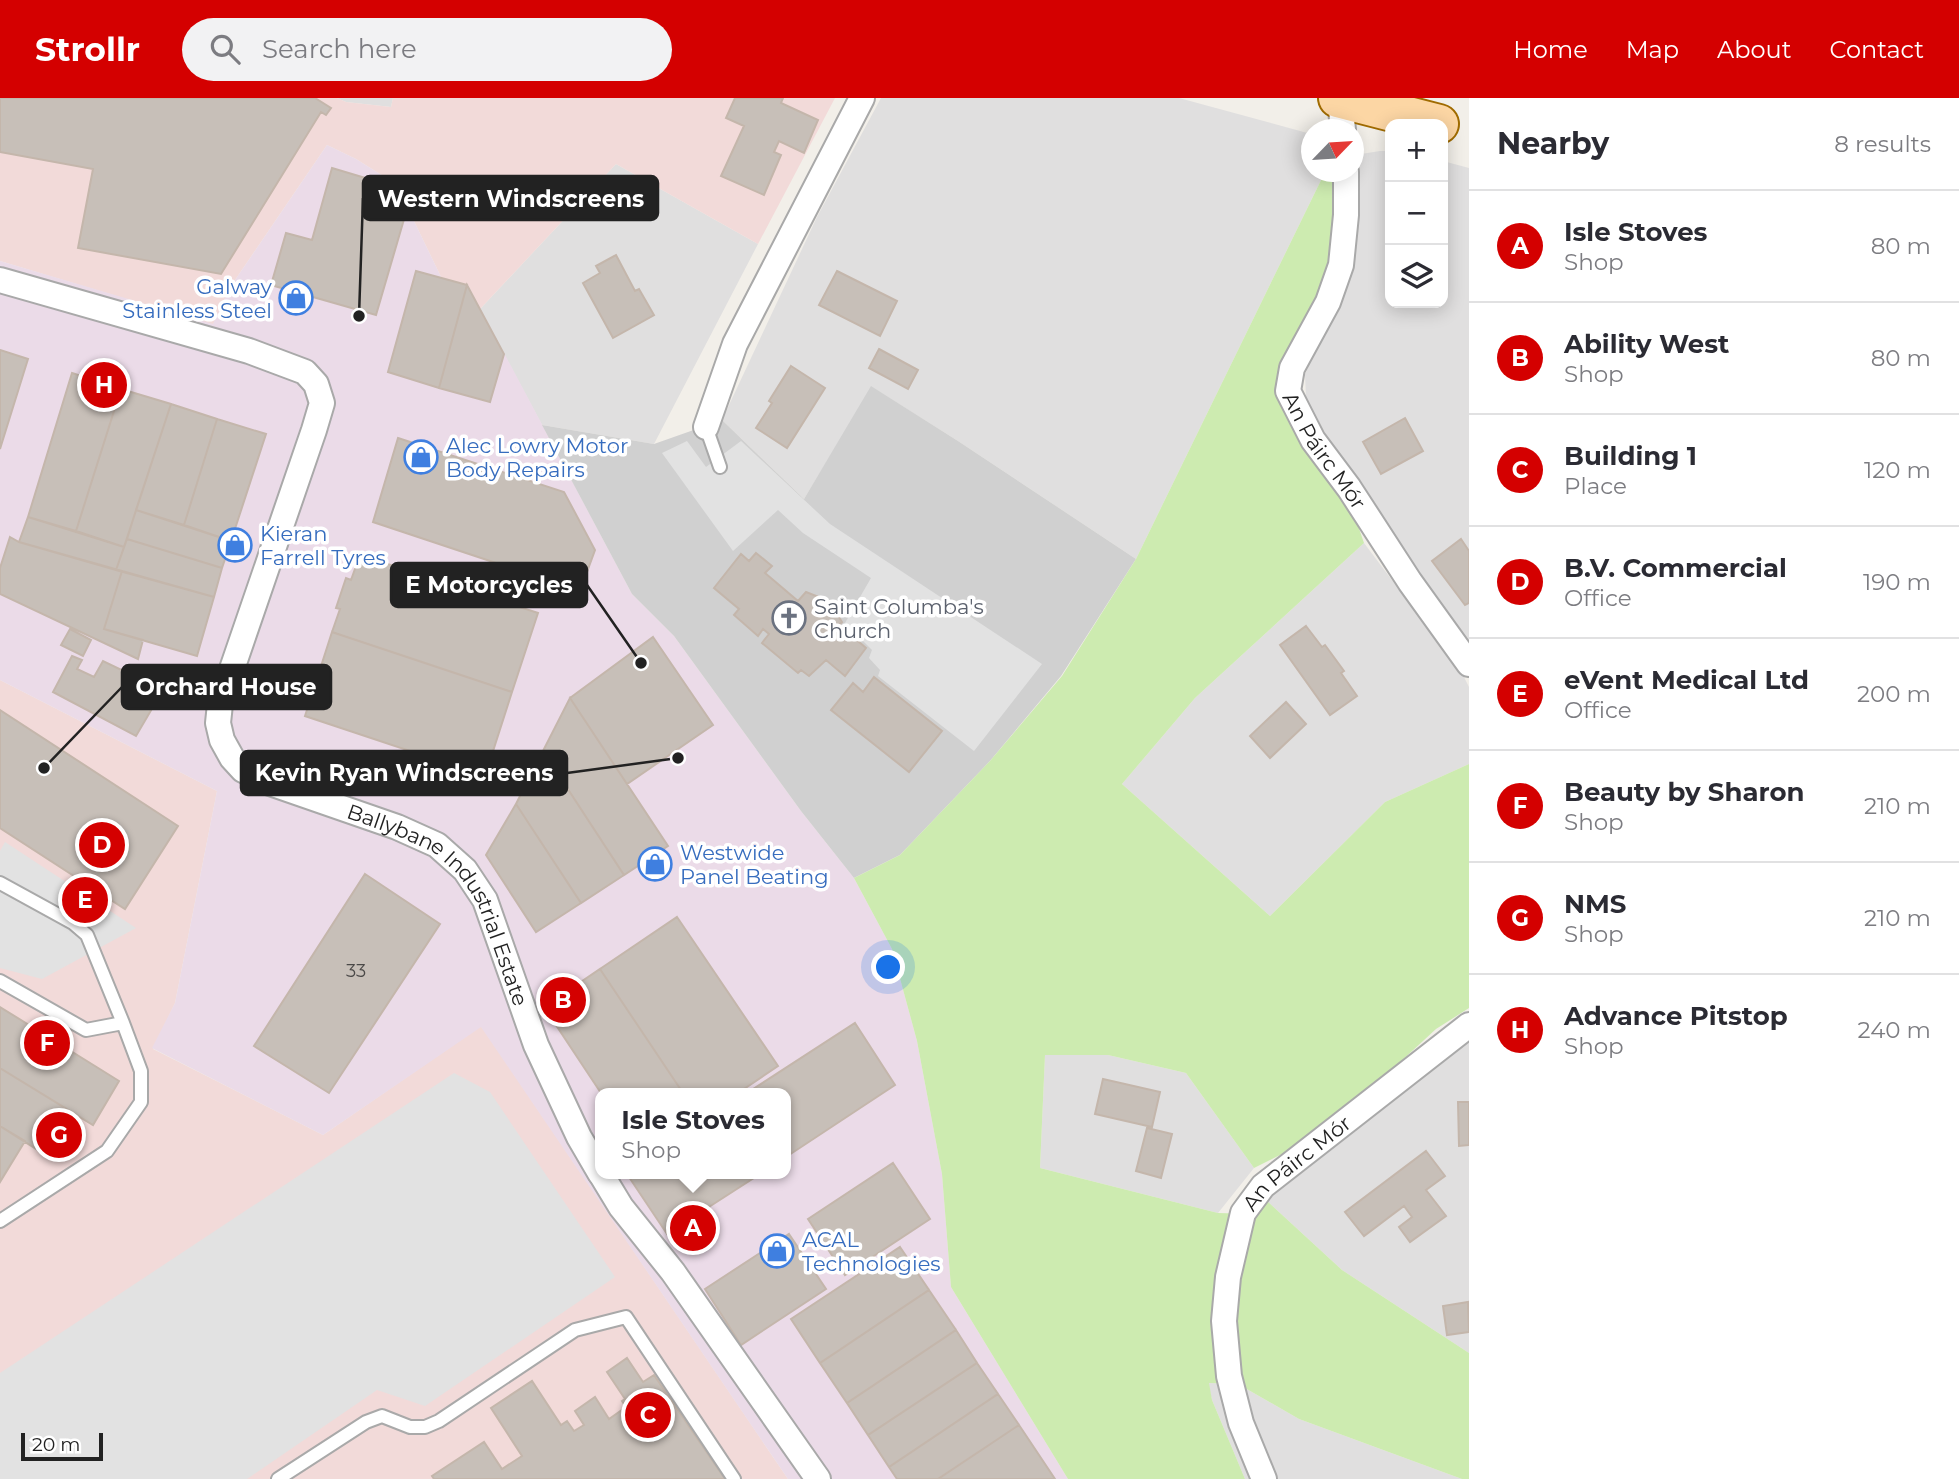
<!DOCTYPE html>
<html lang="en">
<head>
<meta charset="utf-8">
<style>
  :root { --surface:#fff; --page:#f2f2f3; --text:#2b2b33; --muted:#7c7c81; --line:#e1e1e2; --accent:#d40000 }
  body { margin:0; font-family:Montserrat,sans-serif; background:var(--page); color:var(--text) }
  .controls { position:absolute; right:21px; top:21px; display:grid; overflow:hidden; border-radius:14px; box-shadow:0 4px 18px #0003 }
  .controls button { width:63px; height:63px; display:grid; place-items:center; padding:0; border:0; border-bottom:2px solid var(--line); background:var(--surface); color:var(--text); font:35px sans-serif }
  .compass { position:absolute; left:1301px; top:21px; width:63px; height:63px; border-radius:50%; background:var(--surface); box-shadow:0 4px 18px #0003; rotate:65deg }
  .scale { position:absolute; left:21px; bottom:18px; width:82px; box-sizing:border-box; padding-left:7px; border:4px solid #222; border-top:0; font-size:19px; line-height:24px; white-space:nowrap; color:#222; -webkit-text-stroke:5px #fff; paint-order:stroke }
  .you { position:absolute; left:889px; top:870px; width:24px; height:24px; margin:-18px; border:5px solid #fff; border-radius:50%; background:#1a73e8; box-shadow:0 0 0 10px #1a73e833 }
  .badge { display:grid; place-items:center; width:46px; height:46px; border-radius:50%; background:var(--accent); color:#fff; font-size:23px; font-weight:700 }
  .pin { position:absolute; translate:-50% -50%; border:4px solid #fff; box-shadow:0 2px 7px #0006 }
  .popup { position:absolute; left:595px; top:990px; width:196px; height:91px; box-sizing:border-box; display:grid; place-content:center; border-radius:14px; background:var(--surface); filter:drop-shadow(0 2px 5px #0005); font-size:23px; white-space:nowrap; color:var(--muted) }
  .popup b { font-size:26px; color:var(--text) }
  .popup::after { content:''; position:absolute; left:50%; top:100%; margin-left:-14px; border:14px solid transparent; border-top-color:var(--surface) }
  .list { margin:0; padding:0; list-style:none }
  h2 { display:flex; justify-content:space-between; align-items:center; height:91px; margin:0; padding:0 28px; font-size:30px }
  h2 small { font-size:23px; font-weight:400; color:var(--muted) }
  .list li { display:grid; grid-template-columns:46px 1fr auto; gap:21px; align-items:center; box-sizing:border-box; height:112px; padding:0 28px; border-top:2px solid var(--line) }
  .list b { display:block; font-size:26px; white-space:nowrap }
  .list p { margin:0; font-size:23px; white-space:nowrap; color:var(--muted) }
  .list em { font-size:23px; font-style:normal; color:var(--muted) }
  .icon { flex:none; width:38px; height:38px; fill:none; stroke:currentColor; stroke-width:2; stroke-linecap:round; stroke-linejoin:round }
  .map { position:relative; flex:none; width:1469px; height:1381px; overflow:hidden }
  header { display:flex; align-items:center; gap:42px; box-sizing:border-box; height:98px; padding:0 35px; background:var(--accent); color:#fff }
  header strong { font-size:33px }
  nav { display:flex; gap:38px; margin-inline-start:auto; font-size:24px }
  .search { width:490px; height:63px; background:var(--page); display:flex; align-items:center; gap:18px; box-sizing:border-box; padding:0 24px; border-radius:38px; color:var(--muted); font-size:26px }
  main { display:flex }
  aside { flex:1; background:var(--surface) }
  .map>svg:first-child { display:block }
  .residential { fill:#e0dfdf }
  .commercial { fill:#f2dad9 }
  .industrial { fill:#ebdbe8; fill-rule:evenodd }
  .religious { fill:#d0d0d0 }
  .grass { fill:#cdebb0 }
  .parking { fill:#e2e2e2 }
  .building { fill:#c7bfb8; stroke:#c4b6ab; stroke-width:2 }
  .lines { fill:none; stroke-linecap:round; stroke-linejoin:round }
  .service-casing { stroke:#a9a9a9; stroke-width:16 }
  .minor-casing { stroke:#a9a9a9; stroke-width:28 }
  .primary-casing { stroke:#a06b00; stroke-width:42 }
  .service { stroke:#fff; stroke-width:12 }
  .minor { stroke:#fff; stroke-width:24 }
  .primary { stroke:#fcd6a4; stroke-width:38 }
  .labels { text-anchor:middle; dominant-baseline:central; stroke-width:7; stroke-linejoin:round; paint-order:stroke }
  .number-label { font-size:18px; fill:#4b4948 }
  .shop-label { font-size:21px; fill:#366cbe; stroke:#fff; text-anchor:start }
  .street-label { font-size:21px; fill:#222; stroke:#fff }
  .worship-label { font-size:21px; fill:#5b616d; stroke:#fff; text-anchor:start }
  .leader { fill:none; stroke:#222; stroke-width:2.5 }
  .callout-dot { fill:#222; stroke:#fff; stroke-width:2.5 }
  .callout { fill:#222; stroke:#222; stroke-width:2.5 }
  .callout-label { font-size:23px; text-anchor:middle; font-weight:bold; fill:#fff }
</style>
</head>
<body>
<header>
<strong>Strollr</strong>
<div class="search"><svg class="icon" aria-label="search" viewBox="0 0 24 24"><circle cx="10" cy="10" r="6"/><path d="M15 15l6 6"/></svg>Search here</div>
<nav><a>Home</a><a>Map</a><a>About</a><a>Contact</a></nav>
</header>
<main>
<div class="map">
<svg width="1469" height="1381" viewBox="0 0 1469 1381">
  <rect width="100%" height="100%" fill="#f2efe9"/>
  <path class="residential" d="M337,0h56l-2,9 -45,-5z
    M881,0h298l132,36v38h14l-189,387 -178,-118 -86,-54 -68,112 -82,-79 95,-203z
    M1380,53h10v152h53v-142l26,7v480l-132,-192 -31,-59 -1,-22 12,-33 22,-32 12,-35 4,-109 6,-12z
    M616,66l142,80 -104,200 -112,-19 -62,-116z
    M1364,445l98,130 7,14v77l-84,38 -115,114 -148,-132 73,-86z
    M1469,936v319l-127,-83 -75,-69 22,-27z
    M1045,957h63l78,18 68,95 -36,45 -178,-45z
    M1208,1285l30,1 61,35 163,60h-217l-33,-79z"/>
  <path class="commercial" d="M0,0h337l9,4 45,5 2,-9h442l-77,146 -142,-80 -136,145 -12,-24 -26,-6 -29,-60 2,-23 -59,-37 -29,-14 -96,141 -18,39 -213,-64z
    M0,582l217,111 -42,212 -22,46 170,86 158,-109 307,453h-788z"/>
  <path class="industrial" d="M327,47l29,14 59,37 -2,23 29,60 26,6 164,309 42,42 127,175 53,67 38,71 25,92 25,133 9,113 117,192h-280l-307,-452 -158,108 -171,-87 23,-45 42,-212 -217,-111v-419l213,63 18,-38zM600,995h186v81h-186z"/>
  <path class="religious" d="M871,288l87,55 178,118 -75,117 -71,85 -90,94 -46,23 -53,-67 -127,-175 -42,-42 -90,-169 112,19 68,-24 82,79z"/>
  <path class="grass" d="M1325,74h9l4,38 -11,68 -48,113 7,25 25,40 44,61 9,26 -169,155 -73,86 148,132 115,-114 84,-38v244l-33,21 -76,70 -58,45 -48,24 -68,-95 -78,-18h-63l-5,113 178,45 35,1 14,-13 75,69 127,83v126h-7l-163,-60 -61,-35 -29,-1 3,17 33,79h-177l-117,-192 -9,-113 -25,-133 -25,-92 -38,-71 46,-23 90,-94 72,-85 74,-117z"/>
  <path class="parking" d="M687,343l19,26 35,-26 89,83 212,140 -68,87 -96,-75 2,-6 -11,-12 3,-8 -27,-27 26,-45 -68,-45 -25,-23 -45,41 -71,-98z
    M5,744l131,86 -94,51 -42,-11v-117z
    M454,975l36,19 125,185 -190,129 -48,-16 -130,89h-247v-106z"/>
  <path class="building" d="M0,0h315l16,10 -5,7 -5,-3 -100,162 -143,-26 15,-79 -93,-17z
    M735,0h48l-2,5 37,17 -14,33 -25,-12 -5,11 7,3 -17,40 -43,-19 23,-50 -18,-8z
    M332,70l80,24 -36,123 -105,-30 15,-52 26,7z
    M616,157l19,36 4,-2 15,26 -41,23 -30,-55 17,-10 -4,-7z
    M416,173l51,14 -28,103 -51,-16z
    M837,173l60,30 -17,35 -61,-31z
    M467,187l37,69 -14,48 -51,-14z
    M879,251l39,21 -10,19 -39,-21z
    M0,252l28,9 -28,90z
    M791,268l34,22 -38,60 -31,-20 16,-25 -3,-2z
    M72,275l49,16 -45,142 -48,-14z
    M121,291l50,15 -47,143 -48,-16z
    M171,306l46,15 -33,106 -48,-15z
    M1405,320l18,33 -42,23 -18,-32z
    M217,321l49,15 -35,107 -47,-16z
    M398,340l166,54 31,58 -15,41 -207,-69z
    M136,412l95,31 -9,27 -95,-29z
    M28,419l96,30 -8,23 -97,-28z
    M10,439l9,5 103,29 -18,58 39,11 -5,19 -138,-65v-26z
    M127,441l95,29 -8,29 -98,-27z
    M1461,441l8,12v52l-4,2 -33,-44z
    M756,455l16,13 -7,7 33,28 8,-9 23,9 13,21 -3,3 27,23 -21,28 -19,-16 -17,16 -8,-6 -3,3 -36,-30 7,-9 -6,-5 -5,7 -24,-21 5,-6 -25,-21 27,-34 8,7z
    M360,457l178,58 -26,79 -180,-60 8,-23 -4,-1 10,-30 5,2z
    M122,473l92,26 -17,59 -93,-27z
    M1306,528l16,21 3,-2 19,26 -3,2 16,23 -27,19 -50,-70z
    M70,531l21,11 -8,16 -22,-11z
    M332,534l180,60 -27,84 -180,-60z
    M653,539l60,88 -86,59 -57,-86z
    M72,558l10,4 -5,9 17,8 9,-16 29,14 -9,17 30,15 -17,29 -83,-44z
    M874,579l68,54 -33,41 -78,-62 22,-27 10,9z
    M570,600l98,148 -44,29 -81,-124z
    M1286,604l20,22 -36,34 -20,-22z
    M0,612l178,116 -53,83 -125,-81z
    M543,653l81,124 -43,28 -65,-99z
    M516,706l65,99 -45,29 -50,-77z
    M365,776l75,50 -111,169 -75,-47z
    M677,819l101,149 -40,27h-55l-83,-124z
    M600,871l83,124h-82l-57,-86z
    M0,909l119,74 -26,44 -93,-57z
    M855,925l40,62 -109,72v-64h-39z
    M0,970l67,41 -26,43 -41,-26z
    M1103,981l57,13 -8,35 -57,-13z
    M1458,1004h11v43l-10,1z
    M0,1028l25,15 -25,41z
    M1147,1030l25,6 -11,44 -25,-7z
    M1426,1053l19,25 -19,14 20,26 -36,26 -11,-15 13,-10 -8,-11 -40,30 -19,-24z
    M893,1065l37,56 -85,56 -37,-56z
    M627,1076h133l-93,60z
    M789,1136l37,55 -85,56 -36,-56z
    M900,1149l29,43 -109,73 -29,-44z
    M929,1192l27,40 -109,73 -27,-40z
    M1468,1204l1,30 -22,3 -4,-29z
    M956,1232l21,33 -109,72 -21,-32z
    M627,1260l16,24 11,-7 71,104h-291l-2,-3 52,-34 18,27 20,-13 -31,-48 41,-27 29,44 6,-4 7,10 10,-6 -9,-14 20,-14 14,22 17,-12 -4,-6 3,-2 -18,-27z
    M977,1265l21,31 -109,73 -21,-32z
    M998,1296l21,31 -81,54h-41l-8,-12z
    M1019,1327l36,54h-117z"/>
  <g class="lines">
    <defs>
      <path id="service" d="M706,329l14,40
        M0,785l73,40 14,12 36,88 -37,7 -86,-49
        M0,1123l107,-70 34,-49v-31l-18,-48
        M278,1381l88,-57 16,-6 28,11h15l14,-6 136,-91 51,-13 108,162"/>
      <g id="minor">
        <path d="M1340,1l3,31"/>
        <path id="s1" d="M1346,74v43l-5,50 -13,37 -36,66 -4,23 25,49 36,48 61,94 59,82"/>
        <path id="s2" d="M0,182l249,71 56,21 11,12 6,19 -8,27 -94,274 -2,19 4,17 10,18 11,12 27,13 127,44 40,18 28,25 20,30 51,145 43,92 21,36"/>
        <path d="M706,329l29,-83 127,-246"/>
        <path d="M601,1076l20,33 52,65 145,207"/>
        <path id="s3" d="M1264,1381l-23,-56 -12,-47 -5,-55 4,-44 15,-64 20,-27 206,-161"/>
      </g>
      <path id="primary" d="M1338,0l101,26"/>
    </defs>
    <use href="#service" class="service-casing"/>
    <use href="#minor" class="minor-casing"/>
    <use href="#primary" class="primary-casing"/>
    <use href="#service" class="service"/>
    <use href="#minor" class="minor"/>
    <use href="#primary" class="primary"/>
  </g>
  <defs>
    <symbol id="shop-ring" viewBox="-11 -11 22 22"><circle r="9.5" fill="#fff" stroke="#3f7fe0" stroke-width="1.5"/><path d="M-5-2.5h2.3a2.7 3.5 0 0 1 5.4 0H5L5.5 6h-11ZM-1.5-2.5h3a1.5 2.3 0 0 0-3 0Z" fill="#3f7fe0"/></symbol>
    <symbol id="church-ring" viewBox="-11 -11 22 22"><circle r="9.5" fill="#fff" stroke="#6b7280" stroke-width="1.5"/><path d="M-1.2-6h2.4v3.5h3.3v2.4h-3.3V6h-2.4V-.1h-3.3v-2.4h3.3Z" fill="#6b7280"/></symbol>
  </defs>
  <g fill-rule="evenodd">
    <use href="#shop-ring" x="277" y="181" width="38" height="38"/>
    <use href="#shop-ring" x="402" y="340" width="38" height="38"/>
    <use href="#shop-ring" x="216" y="428" width="38" height="38"/>
    <use href="#church-ring" x="770" y="501" width="38" height="38"/>
    <use href="#shop-ring" x="636" y="747" width="38" height="38"/>
    <use href="#shop-ring" x="758" y="1134" width="38" height="38"/>
  </g>
  <g class="labels">
    <g class="number-label">
      <text x="356" y="873">33</text>
    </g>
    <g class="shop-label">
      <text x="272" y="188" text-anchor="end">Galway<tspan x="272" dy="24">Stainless Steel</tspan></text>
      <text x="446" y="347">Alec Lowry Motor<tspan x="446" dy="24">Body Repairs</tspan></text>
      <text x="260" y="435">Kieran<tspan x="260" dy="24">Farrell Tyres</tspan></text>
      <text x="680" y="754">Westwide<tspan x="680" dy="24">Panel Beating</tspan></text>
      <text x="802" y="1141">ACAL<tspan x="802" dy="24">Technologies</tspan></text>
    </g>
    <g class="street-label">
      <text stroke="none"><textPath href="#s1" startOffset="301">An Páirc Mór</textPath></text>
      <text stroke="none"><textPath href="#s2" startOffset="999">Ballybane Industrial Estate</textPath></text>
      <text stroke="none"><textPath href="#s3" startOffset="348">An Páirc Mór</textPath></text>
    </g>
    <g class="worship-label">
      <text x="814" y="508">Saint Columba's<tspan x="814" dy="24">Church</tspan></text>
    </g>
  </g>
  <path class="leader" d="M359 218L363 100M641 565L587 487M44 670L122 589M678 660L567 675"/>
  <g class="callout-dot">
    <circle cx="359" cy="218" r="7"/>
    <circle cx="641" cy="565" r="7"/>
    <circle cx="44" cy="670" r="7"/>
    <circle cx="678" cy="660" r="7"/>
  </g>
  <g class="callout">
    <rect x="363" y="78" width="295" height="44" rx="7"/>
    <rect x="391" y="465" width="196" height="44" rx="7"/>
    <rect x="122" y="567" width="209" height="44" rx="7"/>
    <rect x="241" y="653" width="326" height="44" rx="7"/>
  </g>
  <g class="callout-label">
    <text x="511" y="109">Western Windscreens</text>
    <text x="489" y="495">E Motorcycles</text>
    <text x="226" y="597">Orchard House</text>
    <text x="404" y="683">Kevin Ryan Windscreens</text>
  </g>
</svg>
<div class="controls">
<button>+</button>
<button>−</button>
<button><svg class="icon" aria-label="layers" viewBox="0 0 24 24"><path d="M12 4l9 5-9 5-9-5zM3 14l9 5 9-5"/></svg></button>
</div>
<svg class="compass" viewBox="-18 -18 36 36"><path d="M0-13l5 13h-10z" fill="#e53935"/><path d="M0 13l5-13h-10z" fill="#7c7c81"/></svg>
<div class="scale">20 m</div>
<div class="you"></div>
<div class="pin badge" style="left:693px;top:1130px">A</div>
<div class="popup"><b>Isle Stoves</b>Shop</div>
<div class="pin badge" style="left:563px;top:902px">B</div>
<div class="pin badge" style="left:648px;top:1317px">C</div>
<div class="pin badge" style="left:102px;top:747px">D</div>
<div class="pin badge" style="left:85px;top:802px">E</div>
<div class="pin badge" style="left:47px;top:945px">F</div>
<div class="pin badge" style="left:59px;top:1037px">G</div>
<div class="pin badge" style="left:104px;top:287px">H</div>
</div>
<aside>
<h2>Nearby<small>8 results</small></h2>
<ul class="list">
<li><span class="badge">A</span><div><b>Isle Stoves</b><p>Shop</p></div><em>80 m</em></li>
<li><span class="badge">B</span><div><b>Ability West</b><p>Shop</p></div><em>80 m</em></li>
<li><span class="badge">C</span><div><b>Building 1</b><p>Place</p></div><em>120 m</em></li>
<li><span class="badge">D</span><div><b>B.V. Commercial</b><p>Office</p></div><em>190 m</em></li>
<li><span class="badge">E</span><div><b>eVent Medical Ltd</b><p>Office</p></div><em>200 m</em></li>
<li><span class="badge">F</span><div><b>Beauty by Sharon</b><p>Shop</p></div><em>210 m</em></li>
<li><span class="badge">G</span><div><b>NMS</b><p>Shop</p></div><em>210 m</em></li>
<li><span class="badge">H</span><div><b>Advance Pitstop</b><p>Shop</p></div><em>240 m</em></li>
</ul>
</aside>
</main>
</body>
</html>
